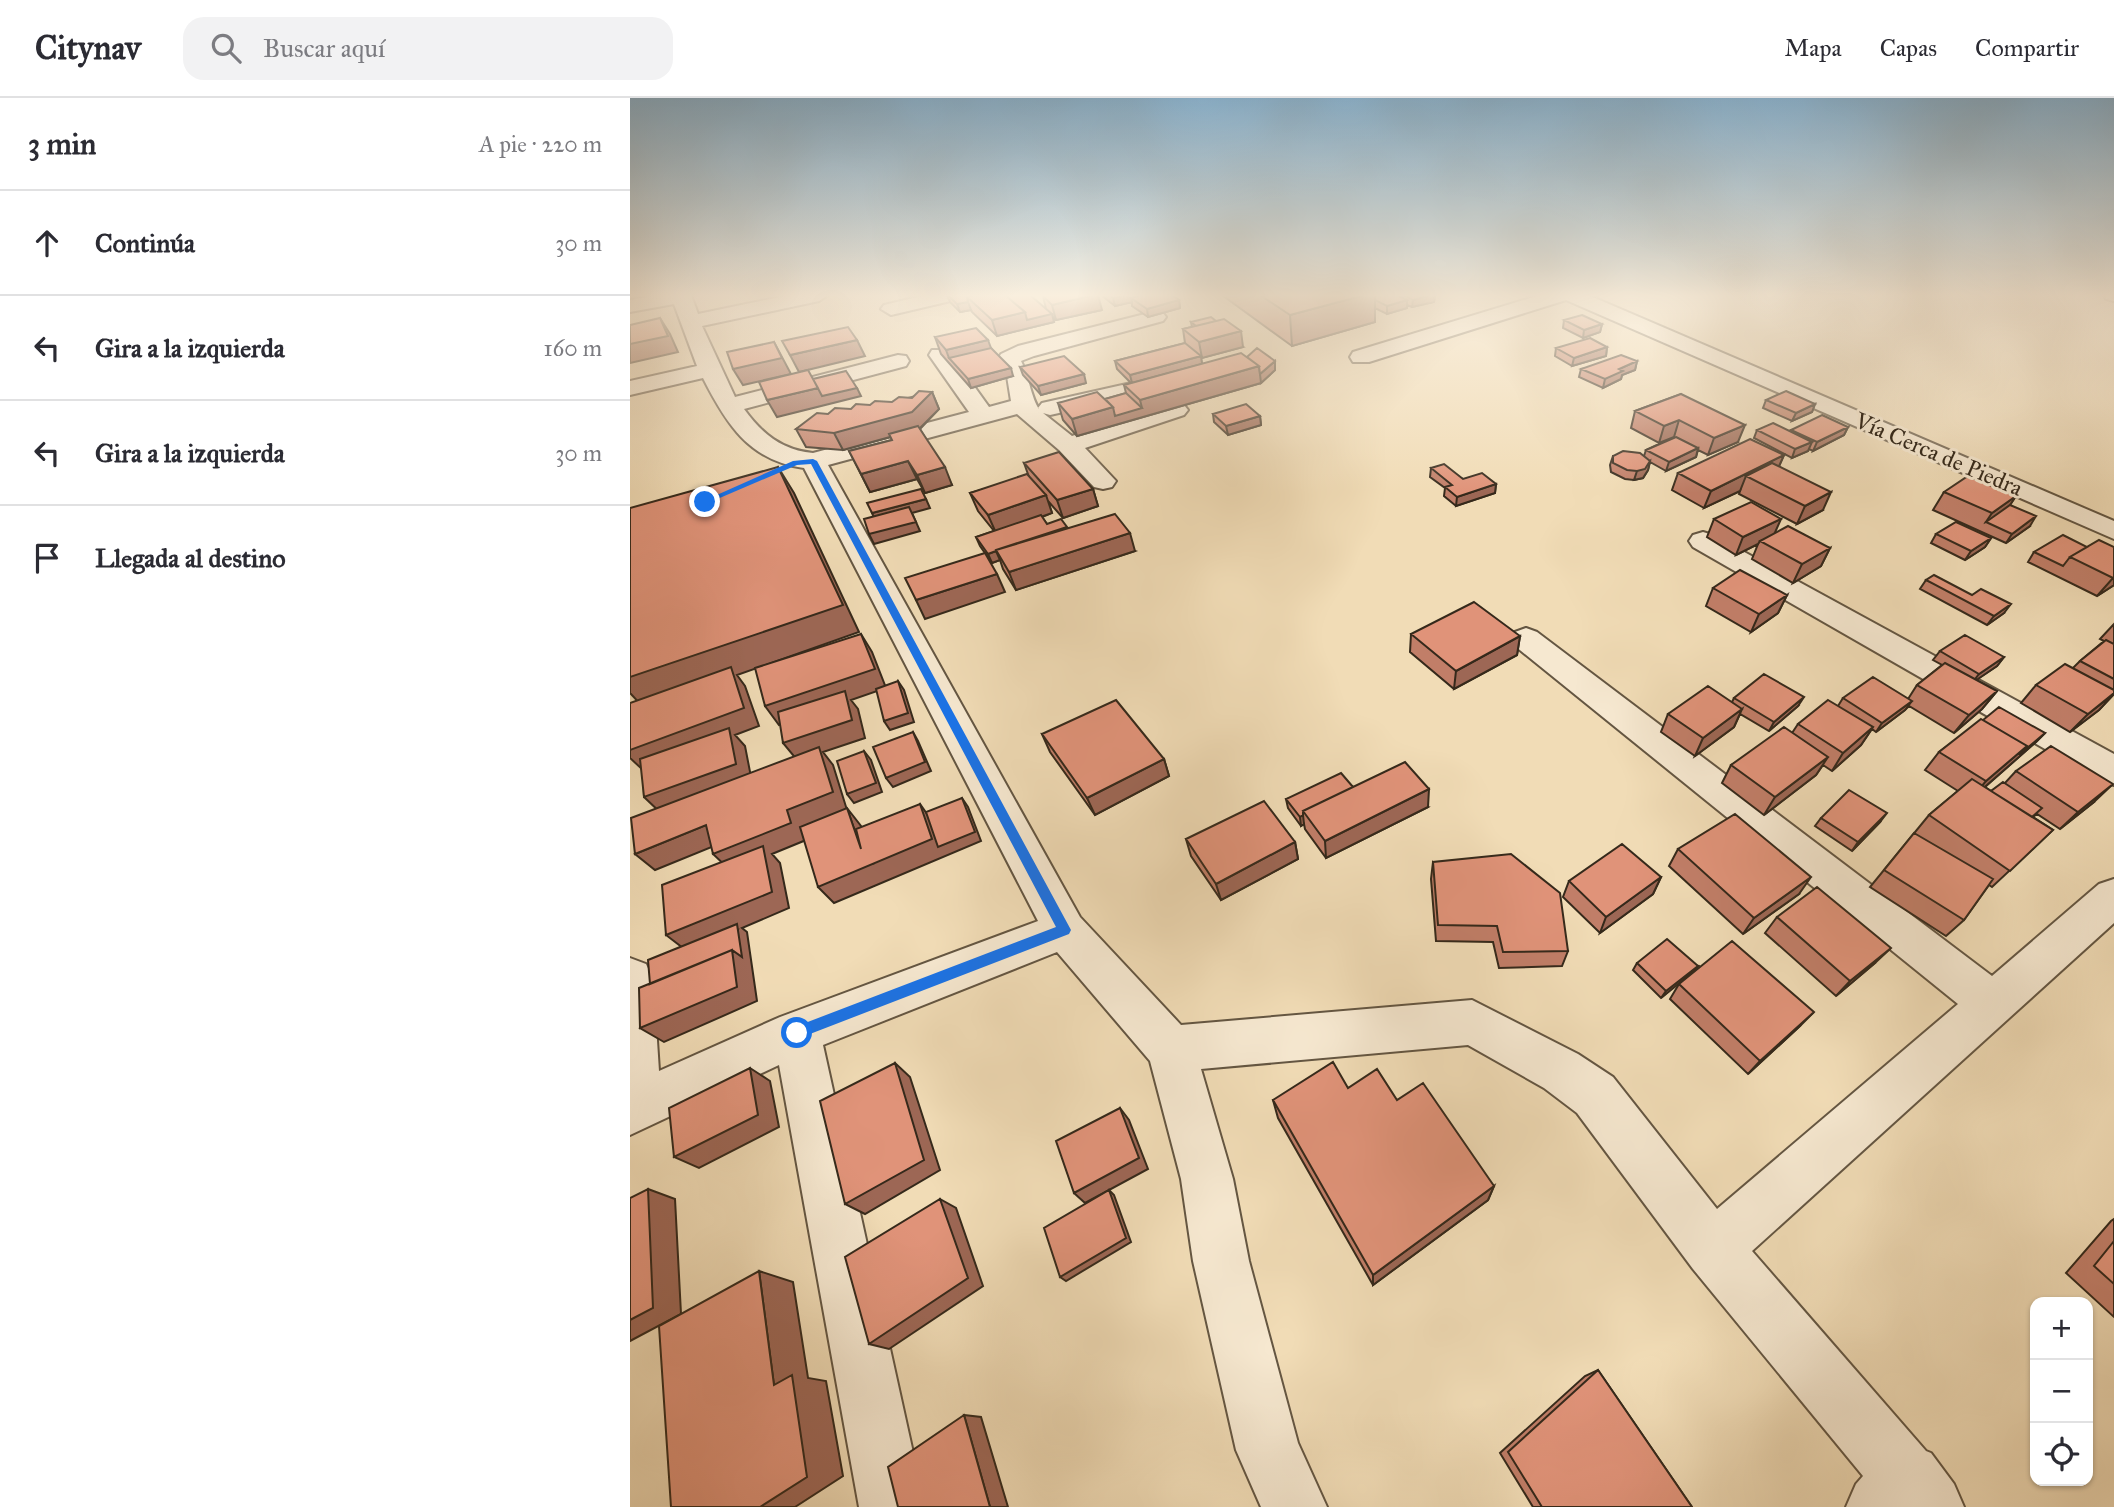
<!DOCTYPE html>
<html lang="es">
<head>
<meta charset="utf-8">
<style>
  :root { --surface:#fff; --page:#f2f2f3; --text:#2b2b33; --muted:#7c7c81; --line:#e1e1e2 }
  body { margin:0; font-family:"IM FELL Great Primer",serif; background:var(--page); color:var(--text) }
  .controls { position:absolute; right:21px; bottom:21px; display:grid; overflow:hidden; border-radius:14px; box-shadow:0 2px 5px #0004 }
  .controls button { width:63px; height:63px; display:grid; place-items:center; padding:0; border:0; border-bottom:2px solid var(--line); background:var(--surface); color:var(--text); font:35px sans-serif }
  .stop { position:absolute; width:21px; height:21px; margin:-16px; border:5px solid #1a73e8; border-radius:50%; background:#fff }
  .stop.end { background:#1a73e8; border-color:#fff; box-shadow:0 2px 7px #0008 }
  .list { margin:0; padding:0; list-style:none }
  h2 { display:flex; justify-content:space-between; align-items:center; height:91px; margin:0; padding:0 28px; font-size:30px }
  h2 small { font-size:23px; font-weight:400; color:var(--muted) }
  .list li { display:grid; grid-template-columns:46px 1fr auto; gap:21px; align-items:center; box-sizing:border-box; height:105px; padding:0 28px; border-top:2px solid var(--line) }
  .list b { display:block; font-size:26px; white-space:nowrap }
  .list em { font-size:23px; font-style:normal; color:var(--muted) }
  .icon { flex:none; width:38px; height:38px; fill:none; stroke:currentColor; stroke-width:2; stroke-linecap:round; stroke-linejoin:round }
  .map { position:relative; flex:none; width:1484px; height:1409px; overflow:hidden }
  header { display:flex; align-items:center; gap:42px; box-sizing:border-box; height:98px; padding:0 35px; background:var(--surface); border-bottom:2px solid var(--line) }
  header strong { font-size:33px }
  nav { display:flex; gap:38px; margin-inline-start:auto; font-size:24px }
  .search { width:490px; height:63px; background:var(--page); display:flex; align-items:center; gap:18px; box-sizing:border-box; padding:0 24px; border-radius:21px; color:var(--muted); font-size:26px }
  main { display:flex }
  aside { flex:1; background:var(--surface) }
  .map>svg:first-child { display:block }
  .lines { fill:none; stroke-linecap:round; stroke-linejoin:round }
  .street-casing { stroke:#645642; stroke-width:4 }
  .street { fill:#f6e8d0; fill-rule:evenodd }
  .wall { fill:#c17e68; stroke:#35291b; stroke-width:2 }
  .shaded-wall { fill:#9d6755; stroke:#35291b; stroke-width:2 }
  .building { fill:#e09379; stroke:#35291b; stroke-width:2 }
  .route { fill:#1a73e8 }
  .labels { text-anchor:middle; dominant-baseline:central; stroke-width:6; stroke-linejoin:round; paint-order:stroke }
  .far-street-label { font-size:23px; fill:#35291b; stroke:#f6e8d0 }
</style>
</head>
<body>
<header>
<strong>Citynav</strong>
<div class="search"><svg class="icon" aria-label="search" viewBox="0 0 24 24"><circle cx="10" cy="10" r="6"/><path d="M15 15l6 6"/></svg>Buscar aquí</div>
<nav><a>Mapa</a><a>Capas</a><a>Compartir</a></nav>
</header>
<main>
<aside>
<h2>3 min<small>A pie · 220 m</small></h2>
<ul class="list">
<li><svg class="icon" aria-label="ahead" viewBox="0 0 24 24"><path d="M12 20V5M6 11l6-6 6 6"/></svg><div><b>Continúa</b></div><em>30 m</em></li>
<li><svg class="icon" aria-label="left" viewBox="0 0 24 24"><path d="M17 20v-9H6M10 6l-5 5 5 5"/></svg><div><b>Gira a la izquierda</b></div><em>160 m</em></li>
<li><svg class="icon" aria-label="left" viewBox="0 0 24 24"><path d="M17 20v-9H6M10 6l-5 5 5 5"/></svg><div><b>Gira a la izquierda</b></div><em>30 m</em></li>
<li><svg class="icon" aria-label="arrive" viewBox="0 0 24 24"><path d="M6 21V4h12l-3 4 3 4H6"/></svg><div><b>Llegada al destino</b></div></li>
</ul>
</aside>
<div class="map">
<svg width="1484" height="1409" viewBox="0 0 1484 1409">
  <rect width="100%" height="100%" fill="#f1dcb6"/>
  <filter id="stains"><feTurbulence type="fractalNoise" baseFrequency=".00286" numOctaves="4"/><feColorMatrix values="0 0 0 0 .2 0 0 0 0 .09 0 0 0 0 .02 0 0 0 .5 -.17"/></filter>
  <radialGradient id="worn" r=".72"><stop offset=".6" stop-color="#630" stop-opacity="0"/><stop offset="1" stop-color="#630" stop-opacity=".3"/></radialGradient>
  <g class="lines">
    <defs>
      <path id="street" d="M28,197h33l7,19 92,-19h38l-9,6 -117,25 33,71 163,-42 8,1 3,5 -3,5 -162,43c18,25 38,41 69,44l156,-41 -40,-57 3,-5h16l41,57 22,-6 -4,-25 -9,-17 3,-5 17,-8 131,-33h14l3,4 -3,4 -129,35 -13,5c8,15 11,42 20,50l-3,-3 4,-5 134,-30 8,2 3,5 -3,5 -134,30 -7,-2 29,23 96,-31h16l4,5 -4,5 -99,33 31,33 -4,6 -9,2 -9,-2 -35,-37 -42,-36 -189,51 252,452 101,108 291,-25 106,54 35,23 104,132 241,-205 -443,-358 -5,-7 5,-7 11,-4 11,4 455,344 107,-92 15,-5v44l-362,328 174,200 5,2 23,31 10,23h-118l10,-23 7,-8 -170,-207 -116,-156 -33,-25 -76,-43 -267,24 32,110 16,82 49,182 29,64h-66l-25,-57 -43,-189 -12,-82 -31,-118 -93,-109 -234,93 102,462h-66l-80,-442 -149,70v-177l16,6 7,15 6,92 121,-54 258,-96 -234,-453c-55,-7 -78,-45 -101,-90l-73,17v-14l67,-15 -23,-62 -44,8v-12z
        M296,197h35l-2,4 -68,16 -10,-6 3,-4z
        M910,197h48l526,226v18l-548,-239 -197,62h-16l-3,-5 3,-5z
        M1474,197h10v6l-8,-2z
        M1073,434l10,3 401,219v31l-13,-4 -408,-234 -4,-6 4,-6z"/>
    </defs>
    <use href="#street" class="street-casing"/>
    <use href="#street" class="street"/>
  </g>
  <path class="wall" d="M317,197l99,14 -3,-13 59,14 -46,10 -3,-3 1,5 -57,14 -25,-24 -1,-2 -11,2 -10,-10z
    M471,197h70l8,5 1,8 -32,9 -16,-11v-4l-17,4z
    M592,197h213l-1,7 -22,5 -5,-2v3l-20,6 -12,-6v14l-83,24z
    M934,222l38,4 -2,8 -17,6 -20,-10z
    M561,224l52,25 -42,11 1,6 45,-7 28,4v9l-14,13 -184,53 -14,-16 -5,-17 47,-4 21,-6 -2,-8 7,-2 -14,-14 -2,-8 70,-18 -2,-14 9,-2z
    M305,239l56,11 22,28 -42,12 -30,-34z
    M977,249l-1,9 -34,10 -17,-10 1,-8z
    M1007,263l-2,9 -13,5 -1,4 -18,9 -24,-11 2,-8z
    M390,269l66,16 -45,12 -18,-20z
    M302,294l7,17 -19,20 32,56 -27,8 -8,-14 -47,13 -21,-41 43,-11 -1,-3 -48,13 -37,-3 -10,-18 32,-15 64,-12z
    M1051,296l57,48 -30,13 -10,-5 -2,7 -30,14 -16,-9 -2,8 -5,8 -9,2 -9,-1 -14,-7 -1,-7 3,-9h31l2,-6 28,-13 -15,6 -28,-15 4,-17z
    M1136,302l49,4 -3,8 -20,9 -29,-13z
    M583,316l47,2 1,9 -33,10 -14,-13z
    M1218,329l-4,8 -31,16 -4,-2 -1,2 -16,7 -38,-20 3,-8 33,2 1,-2z
    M1154,357l-5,11 44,44 -26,14 -58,-30 1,-3 -36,17 -32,-18 6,-17z
    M394,365l69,26 5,17 -35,12 -15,-17 4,12 -10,4 5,7 21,4 67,23 -119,39 -13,-21 -3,-9 -8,3 -12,-17 -4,-9 18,-6 -16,-20 -8,-18 59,-16z
    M801,370l32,11 33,5 -1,9 -39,13 -12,-10 1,-8 -15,-11z
    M1314,394l72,4 -6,9 20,21 -24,17 -73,-33z
    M1084,421l61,14 55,15 -9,18 -28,17 -41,-24 6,-15 -22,11 -29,-18z
    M1306,436l55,4 -6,9 -20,13 -34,-17z
    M1457,449h27v38l-17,11 -69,-34 6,-10z
    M1296,482l78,33 -17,12 -67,-36z
    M1083,490l74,7 -9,18 -27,19 -45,-26z
    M1484,526v70l-15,16 -29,22 -49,-29 15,-18 37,-17 7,-7 24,-20 -4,-2z
    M781,536l109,2 -3,19 -63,34 -44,-37z
    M1310,553l64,6 -7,9 -21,14 21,11 -15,18 -28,24 -45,-27 -4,4 -29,22 -4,-3 -11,16 -29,26 -9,-6 -7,10 -52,40 -42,-32 9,-18 61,-32 6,-9 40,-18 5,-8 65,1 9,-14 25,-20 -9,-5z
    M1104,600l64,8 -29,25 -29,-17 -6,13 -39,29 -34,-24 7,-18 64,-12z
    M1353,622l62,13 -9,9 -51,45 6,4 14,-8 11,-12 78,31 -34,27 -23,-15 -4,3 20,13 -61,57 -3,-2 -25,35 -18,16 -76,-49 59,-72 29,-24 -33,-21 14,-18z
    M412,636l122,25 5,17 -74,39 -45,-63z
    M723,689l75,20 -102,51 -21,-29 -1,-5 -3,2 -13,-18 -2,-9z
    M1191,720l59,4 -28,29 -37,-25z
    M556,741l109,3 3,17 -77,41 -30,-44z
    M1048,751l121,45 -56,40 -74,-68z
    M803,764l135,89 -6,15 -63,2 -6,-26 -57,-1 -5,-62z
    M1031,779l-8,17 -53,39 -37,-36 6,-16z
    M1147,819l98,46 -39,33 -71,-63z
    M1007,865l61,3 -37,32 -28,-28z
    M1049,886l121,42 -52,48 -78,-75z
    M718,990l49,12 97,86 -6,14 -115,85 -95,-167 -5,-18z
    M1484,1121v98l-48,-44 45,-52z
    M968,1272l94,137h-159l-33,-54 85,-77z"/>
  <path class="shaded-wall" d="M464,197h4l4,15 -46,10 -4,-15z
    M497,197h14l-10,3 1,4 -17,4 -2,-8z
    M735,197h10v27l-83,24 -2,-31z
    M801,197h4l-1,7 -22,5 1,-7z
    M549,202l1,8 -32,9 -1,-8z
    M777,202v8l-20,6v-8z
    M338,204l3,8 -11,2 -3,-8z
    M395,214l27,2 2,8 -57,14 -5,-16z
    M30,220l10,16 8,18 -48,11v-19z
    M972,226l-2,8 -17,6 1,-8z
    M611,233l2,16 -41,11 -3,-16z
    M227,242l8,16 -66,16 -9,-17z
    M358,242l6,16 -45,2 -3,-8z
    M144,244l17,32 -48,11 -10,-16z
    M977,249l-1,9 -34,10 2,-8z
    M571,258l1,8 -70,19 -2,-8z
    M645,263v9l-14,13 -1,-9z
    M1007,263l-2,9 -13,5 -1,4 -18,9 2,-9 14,-10z
    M629,268l2,17 -184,53 -5,-17 41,-12 29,1 -2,-8z
    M381,270l2,8 -42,12 -3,-9z
    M454,276l2,9 -45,12 -3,-9z
    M188,290h39l4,8 -84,21 -10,-17z
    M302,294l7,17 -20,20 -76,21 -9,-17z
    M1185,306l-3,8 -20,9 4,-8z
    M630,318l1,9 -33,10 -2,-9z
    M1049,322l-5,17 -15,6 5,-17z
    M1115,327l-7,17 -30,13 6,-17z
    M1218,329l-4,8 -31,16 4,-9z
    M1182,344l-4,9 -16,7 3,-9z
    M1068,350l-2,9 -30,14 3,-9z
    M1154,357l-8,18 -30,3 -6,15 -36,17 7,-17z
    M278,363l9,18 -47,13 -9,-18z
    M1020,363l-2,9 -5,8 -9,2 3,-9z
    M148,369l16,26 65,139 -122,43 8,11 14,40 -24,9 10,11 7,36 -89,33 -19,-18 -1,-27 -13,-12v-8l14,-42 -14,-15v-16z
    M315,369l7,18 -27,8 -8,-18z
    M866,386l-1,9 -39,13 1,-9z
    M463,391l5,17 -35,12 -6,-18z
    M1201,394l-8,18 -26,14 8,-18z
    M416,397l6,18 -56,20 -8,-18z
    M1386,398l-12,18 -18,8 6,-9z
    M296,401l4,9 -18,5 8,18 -46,13 -5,-10 7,-12 -4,-9z
    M1406,418l-6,10 -24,17 6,-9z
    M1151,421l-8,18 -13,4 -2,3 -22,11 7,-18z
    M500,435l5,18 -119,39 -7,-18z
    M1361,440l-6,9 -20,13 6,-9z
    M1200,450l-9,18 -28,17 9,-19z
    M366,453l4,9 -8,3 -4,-9z
    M367,476l8,18 -80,27 -9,-19z
    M1484,479v8l-17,11 16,-18z
    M1157,497l-9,18 -27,19 8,-18z
    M1381,506l-7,9 -17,12 7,-9z
    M231,536l11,18 14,36 -35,12 7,9 7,29 -42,14 10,13 14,45 -41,30 -34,14 8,9 9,45 -47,20 5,4 10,69 -93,41 -24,-14 92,-78 6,-20 -51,21 -21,-16 65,-64 -18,-17 74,-44 11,-49 -15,-18 65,-42 -69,24 -14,-19z
    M890,538l-3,19 -63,34 2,-18z
    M1374,559l-7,9 -25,17 7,-9z
    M268,583l6,9 10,32 -24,8 -6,-9z
    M1367,593l-15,18 -28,24 15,-18z
    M1484,596l-15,16 -29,22 18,-18z
    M1174,599l-6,9 -29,25 5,-9z
    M1282,603l-7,9 -29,22 6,-9z
    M1112,611l-8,18 -39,29 8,-18z
    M1243,629l-12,18 -29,26 11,-18z
    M283,634l5,9 13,30 -38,16 -7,-9z
    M1415,635l-9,9 -65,57 15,-18 41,-35z
    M234,653l7,9 11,32 -28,11 -7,-9z
    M1198,659l-12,18 -52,40 11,-18z
    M534,661l5,17 -74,39 -8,-17z
    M1483,686l-19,18 -34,27 18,-17z
    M799,691l-1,18 -102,51 -1,-17z
    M332,700l6,9 13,34 -147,62 -16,-16 43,-38 -14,-41 14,18 13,37 46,-59 12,17z
    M1257,715l-7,9 -28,29 6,-9z
    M673,717l1,9 -3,2 -1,-9z
    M76,727l18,17 -69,28 -20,-16z
    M665,744l3,17 -77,41 -5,-16z
    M1031,779l-8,17 -53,39 6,-16z
    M1181,779l-12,17 -56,40 11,-16z
    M1261,850l-16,15 -39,33 14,-15z
    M1068,868l-6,7 -31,25 5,-7z
    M1184,914l-14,14 -52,48 12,-13z
    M265,965l15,14 30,93 -75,44 -20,-10z
    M120,970l20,13 9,46 -80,41 -25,-11z
    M490,1010l9,12 19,49 -63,34 -11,-10z
    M864,1088l-6,14 -115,85v-10z
    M18,1091l27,10 6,115 -51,27v-21z
    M479,1092l5,5 17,47 -65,39 -6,-4z
    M310,1101l16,9 27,78 -94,63 -20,-5z
    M129,1173l34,11 15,96 18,3 17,95 -48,31h-35l14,-122z
    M334,1317l17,2 27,90h-18z"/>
  <path class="building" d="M318,197h26l-7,2 1,5 -11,2z
    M344,197h31l20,17 -33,8 -25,-23z
    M379,197h21l22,19 -25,6 -2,-8 -19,-16z
    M416,197h48l-42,10 -9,-9z
    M479,197h18l-14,3z
    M511,197h30l8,5 -32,9 -16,-11z
    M630,197h105l-75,20z
    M745,197h22l10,5 -20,6 -12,-6z
    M774,197h27l-18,5z
    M952,217l20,9 -18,6 -20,-10z
    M581,219l5,4 -20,5 -5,-4z
    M30,220l8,18 -38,8v-19z
    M594,221l17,12 -42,11 -16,-13z
    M218,229l9,13 -67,15 -8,-14z
    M346,230l12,12 -42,10 -11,-13z
    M960,240l17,9 -33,11 -18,-10z
    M144,244l8,16 -49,11 -6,-17z
    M555,245l16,13 -71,19 -15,-14z
    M361,250l20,20 -43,11 -19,-21z
    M627,250l18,13 -15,13 -1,-8 -12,-9z
    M611,255l18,13 -119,34 -16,-15z
    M991,257l16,6 -18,8 4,2 -18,8 -24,-10z
    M434,258l20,18 -46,12 -18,-19z
    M178,272l10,18 -51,12 -8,-18z
    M216,273l11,17 -35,8 -9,-17z
    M289,293l13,1 -20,20 -78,21 -38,-4 21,-16 11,1 7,-6 16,1 5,-5 14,1 5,-4 17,1 7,-5 13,1z
    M1156,293l29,13 -19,9 -30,-13z
    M467,294l16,15 -41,12 -14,-16z
    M496,295l16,15 -27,8 -2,-9 -8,-8z
    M1051,296l64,31 -31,13 -35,-18 -15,6 -29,-15z
    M616,306l14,12 -34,10 -13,-12z
    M1192,317l26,12 -31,15 -26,-12z
    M1143,325l39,19 -17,7 -38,-19z
    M288,328l27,41 -28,8 -9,-14 -47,13 -12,-23 43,-11 -3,-6z
    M1046,339l22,11 -29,14 -23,-12z
    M1120,341l34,16 -73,36 -33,-18z
    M993,353l17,2 10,8 -5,8 -8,2 -10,-1 -14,-7v-7z
    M429,354l34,37 -36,11 -33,-37z
    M1142,365l59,29 -26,14 -59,-30z
    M814,366l19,15 19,-6 14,11 -39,13 -12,-10 7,-2 -21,-17z
    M148,369l65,138 -213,72v-169z
    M397,376l19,21 -58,20 -18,-22z
    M1338,378l48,20 -24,17 -48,-21z
    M291,391l5,10 -54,14 -5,-10z
    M1121,404l30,17 -38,18 -29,-18z
    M1380,407l26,11 -24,18 -26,-12z
    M279,409l7,15 -47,12 -5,-15z
    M485,416l15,19 -121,39 -13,-22z
    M411,417l6,9 14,-5 6,8 -71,23v1l-8,3 -12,-17z
    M1326,424l35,16 -20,13 -35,-17z
    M1158,428l42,22 -28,16 -42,-23z
    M1433,437l24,12 -17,10 -7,9 -29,-14z
    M1469,442l15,7v30l-1,1 -43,-21z
    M355,455l12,21 -81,26 -11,-22z
    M1110,472l47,25 -28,19 -46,-26z
    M1304,477l38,20 9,-6 30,15 -17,12 -68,-36z
    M844,504l46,34 -64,35 -45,-37z
    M231,536l14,35 -110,37 -10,-38z
    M1335,537l39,22 -25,17 -39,-23z
    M1476,542l8,4v35l-34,-18z
    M1315,565l52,28 -28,24 -52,-30z
    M1435,566l49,26v3l-26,21 -52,-29z
    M101,569l13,41 -114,42v-47z
    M1134,576l40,23 -30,25 -40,-24z
    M1243,579l39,24 -30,22 -39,-25z
    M268,583l10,32 -24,8 -8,-32z
    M1078,588l34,23 -39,29 -35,-24z
    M215,593l7,29 -69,23 -5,-31z
    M486,602l48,59 -77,39 -45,-64z
    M1198,602l45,27 -30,26 -45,-29z
    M1369,609l46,26 -26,22 8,-9 -44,-26z
    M1351,621l46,27 -41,35 -47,-29z
    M1154,629l44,30 -53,40 -44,-32z
    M99,630l7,36 -92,33 -4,-38z
    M283,634l12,30 -39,16 -13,-31z
    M1421,648l62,38 -35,28 -62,-41z
    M189,649l14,45 -46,18 4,13 -78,31 -7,-29 -71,29 -4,-36z
    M234,653l12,32 -29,11 -10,-33z
    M775,664l24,27 -104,52 -22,-30z
    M711,675l12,14 -50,24v4l-3,2 -14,-18z
    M1342,681l81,51 -43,41 -81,-56z
    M1373,684l39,26 -10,9 -41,-26z
    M1219,692l38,23 -29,29 -37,-24z
    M332,700l13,34 -37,15 -12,-35z
    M634,703l31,41 -79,42 -30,-45z
    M290,706l12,35 -114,48 -18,-60 47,-19 14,41 -5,-20z
    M1105,716l76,63 -57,41 -76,-69z
    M1284,735l79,46 -29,41 -80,-50z
    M992,746l39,33 -55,40 -37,-36z
    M133,748l9,46 -106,43 -4,-50z
    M881,756l49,39 8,58 -65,1 -6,-26 -59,-1 -5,-63z
    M1187,789l74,61 -41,33 -73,-64z
    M107,826l5,33 -10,-7 -82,34 -2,-24z
    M1037,841l31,27 -32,25 -29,-28z
    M1102,843l82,71 -54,49 -81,-77z
    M102,852l5,37 -97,41 -1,-40z
    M703,964l15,26 29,-19 20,31 26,-17 71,103 -121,89 -100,-175z
    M265,965l29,97 -79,44 -25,-103z
    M120,970l8,47 -84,42 -5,-49z
    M490,1010l19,50 -65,35 -18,-52z
    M18,1091l5,119 -23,12v-122z
    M479,1092l17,48 -66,39 -16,-49z
    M310,1101l28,79 -99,66 -24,-87z
    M1484,1143v43l-20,-18z
    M129,1173l15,114 18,-10 15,102 -47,30h-89l-12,-181z
    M968,1272l94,137h-150l-34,-55z
    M334,1317l26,92h-92l-10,-40z"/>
  <linearGradient id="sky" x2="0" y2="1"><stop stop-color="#8ab6d5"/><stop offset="0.5" stop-color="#f9efde"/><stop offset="1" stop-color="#f9efde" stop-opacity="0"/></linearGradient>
  <rect width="1484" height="395" fill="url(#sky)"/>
  <path class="route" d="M183,361l4,2 254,469 -2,4 -272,105 -5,-2v-9l264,-101 -245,-463 -14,1 -89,38 -7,-1 92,-41z"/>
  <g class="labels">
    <g class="far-street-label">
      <text transform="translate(1309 356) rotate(23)">Vía Cerca de Piedra</text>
    </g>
  </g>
  <rect width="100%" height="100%" filter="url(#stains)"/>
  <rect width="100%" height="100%" fill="url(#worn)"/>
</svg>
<div class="controls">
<button>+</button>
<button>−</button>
<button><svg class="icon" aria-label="locate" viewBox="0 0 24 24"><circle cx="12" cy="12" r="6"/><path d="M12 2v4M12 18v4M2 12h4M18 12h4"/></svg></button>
</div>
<div class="stop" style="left:167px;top:935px"></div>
<div class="stop end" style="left:75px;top:404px"></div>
</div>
</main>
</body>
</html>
